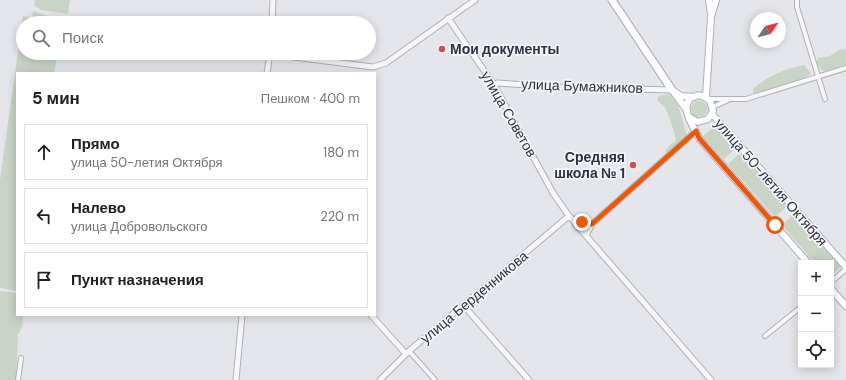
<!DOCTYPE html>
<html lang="ru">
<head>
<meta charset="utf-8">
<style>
  :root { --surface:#fff; --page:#f2f2f2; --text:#202124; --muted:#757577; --line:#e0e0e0 }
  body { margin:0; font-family:"DM Sans",sans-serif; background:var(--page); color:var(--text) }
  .controls { position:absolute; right:12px; bottom:12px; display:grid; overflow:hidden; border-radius:0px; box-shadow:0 2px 10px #0003 }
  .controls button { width:36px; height:36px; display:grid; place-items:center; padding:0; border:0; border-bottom:1px solid var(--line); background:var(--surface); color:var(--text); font:20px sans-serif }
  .compass { position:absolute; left:750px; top:12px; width:36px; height:36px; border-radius:50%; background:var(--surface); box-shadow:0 2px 10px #0003; rotate:55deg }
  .stop { position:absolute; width:12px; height:12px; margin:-9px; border:3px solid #ea580c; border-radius:50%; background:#fff }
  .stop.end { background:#ea580c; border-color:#fff; box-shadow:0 1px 4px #0008 }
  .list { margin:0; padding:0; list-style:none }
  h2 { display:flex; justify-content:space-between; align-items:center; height:52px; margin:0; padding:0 16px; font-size:17px }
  h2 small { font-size:13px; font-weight:400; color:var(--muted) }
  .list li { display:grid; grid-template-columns:26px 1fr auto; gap:12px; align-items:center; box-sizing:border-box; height:56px; margin:0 8px 8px; padding:0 8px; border:1px solid var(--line); border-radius:0px }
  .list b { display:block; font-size:15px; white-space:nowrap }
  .list p { margin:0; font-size:13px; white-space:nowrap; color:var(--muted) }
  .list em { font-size:13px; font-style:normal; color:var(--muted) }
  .icon { flex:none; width:22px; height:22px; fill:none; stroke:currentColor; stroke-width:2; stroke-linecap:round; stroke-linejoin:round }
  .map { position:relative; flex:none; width:846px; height:380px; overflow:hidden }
  .search { position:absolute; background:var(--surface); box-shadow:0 2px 10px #0003; left:16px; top:16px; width:360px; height:44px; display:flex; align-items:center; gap:10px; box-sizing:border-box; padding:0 14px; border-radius:22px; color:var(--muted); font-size:15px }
  .panel { position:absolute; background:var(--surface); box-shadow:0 2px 10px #0003; left:16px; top:72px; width:360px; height:244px; border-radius:0px }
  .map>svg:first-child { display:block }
  .green { fill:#c7d4c6 }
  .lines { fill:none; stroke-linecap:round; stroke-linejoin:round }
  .minor-casing { stroke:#adb0b8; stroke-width:6 }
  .tertiary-casing { stroke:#adb0b8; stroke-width:7 }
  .secondary-casing { stroke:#adb0b8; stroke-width:8 }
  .primary-casing { stroke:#a4a9b6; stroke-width:9 }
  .minor { stroke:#f7f7f9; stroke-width:4 }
  .tertiary { stroke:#f7f7f9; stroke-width:5 }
  .secondary { stroke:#fff; stroke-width:6 }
  .primary { stroke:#fff; stroke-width:7 }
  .route { stroke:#ea580c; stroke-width:5 }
  .poi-dot { fill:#c65354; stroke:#f4f5f8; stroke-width:1.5 }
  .labels { text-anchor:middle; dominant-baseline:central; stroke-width:3.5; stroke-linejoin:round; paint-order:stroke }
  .poi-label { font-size:14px; font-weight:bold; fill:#2d3142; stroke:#f4f5f8; text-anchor:start }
  .street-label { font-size:14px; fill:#2d3142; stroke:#f4f5f8 }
</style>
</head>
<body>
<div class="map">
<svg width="846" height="380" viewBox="0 0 846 380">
  <rect width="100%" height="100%" fill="#e4e6eb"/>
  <path class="green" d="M35,0h35l-2,14 -26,-4 -8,-4z
    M33,11l14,5 16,3 4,4h-44v30h35l-4,20h-37v218l-17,-3v-108l23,-164 9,2z
    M846,49v16l-20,7 -5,-2 -5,-8 2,-4 12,-2 9,-6z
    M804,65l7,8c-5,8 -48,22 -58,20v-4c14,-13 32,-20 51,-24z
    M667,94c14,3 15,32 21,42l-21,19 -2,-4 7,-8 4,-2c0,-6 -9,-31 -12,-35 -3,-3 -5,-2 -7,-7l2,-3z
    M691 109a8 8 0 1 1 16 0a8 8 0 1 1-16 0Z
    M716,125l20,23 -12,11 -21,-23z
    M741,152l47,53 -13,12 -47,-53z
    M794,214l47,53 -10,8v-12h-16l-33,-38z
    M0,291l17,2v22h6l-1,12 -4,8 -2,45h-16z"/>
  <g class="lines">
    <defs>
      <path id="minor" d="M797,0v7l28,92
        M243,53l19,3 8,-2
        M708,99h38l100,-31
        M713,107l17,-8
        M831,282l15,-13
        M765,336l36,-29
        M409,351l26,29
        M18,380l3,-22"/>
      <path id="tertiary" d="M448,18l46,67 59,108 16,23 142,164
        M272,23l1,-23
        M270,54l103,13 13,-4 89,-63
        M267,73l3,-20
        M494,85l3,-2 60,4 115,3
        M573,219l14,6 5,-1 104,-93
        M586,235l6,-11
        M464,306l65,74
        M371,315l35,39
        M236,380l6,-65
        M380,380l29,-29 160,-135"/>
      <path id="secondary" d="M709,0l2,14
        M672,90l9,6 13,1
        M675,94l11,15
        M706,97l5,-80 5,-17
        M712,114l134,153
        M689,117l9,5 10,-3 5,-8 -3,-10c-4,-4 -9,-7 -15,-5 -19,7 -1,31 4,42l109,125
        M831,289l15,17"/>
      <path id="primary" d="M612,0l60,90"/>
    </defs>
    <use href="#minor" class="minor-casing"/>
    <use href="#tertiary" class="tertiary-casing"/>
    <use href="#secondary" class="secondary-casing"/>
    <use href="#primary" class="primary-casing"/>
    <use href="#minor" class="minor"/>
    <use href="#tertiary" class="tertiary"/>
    <use href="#secondary" class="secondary"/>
    <use href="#primary" class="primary"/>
  </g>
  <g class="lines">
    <path class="route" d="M582,222l10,2 104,-93 3,7 76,87"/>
  </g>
  <g class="poi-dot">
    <circle cx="442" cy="49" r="4"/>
    <circle cx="633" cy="165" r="4"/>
  </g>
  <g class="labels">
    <g class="poi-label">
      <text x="450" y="49">Мои документы</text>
      <text x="625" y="157" text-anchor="end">Средняя<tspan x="625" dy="16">школа № 1</tspan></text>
    </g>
    <g class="street-label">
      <text transform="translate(582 86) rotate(2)">улица Бумажников</text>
      <text transform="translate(509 114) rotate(60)">улица Советов</text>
      <text transform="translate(771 182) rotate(49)">улица 50-летия Октября</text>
      <text transform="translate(474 297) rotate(-40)">улица Берденникова</text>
    </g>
  </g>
</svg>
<div class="controls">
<button>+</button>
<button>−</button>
<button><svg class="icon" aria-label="locate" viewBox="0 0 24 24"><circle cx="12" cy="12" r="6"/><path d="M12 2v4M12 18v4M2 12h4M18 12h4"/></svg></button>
</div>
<svg class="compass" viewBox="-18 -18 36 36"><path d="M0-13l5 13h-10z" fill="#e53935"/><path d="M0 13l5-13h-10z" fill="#757577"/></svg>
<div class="stop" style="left:775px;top:225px"></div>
<div class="stop end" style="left:582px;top:222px"></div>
<div class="search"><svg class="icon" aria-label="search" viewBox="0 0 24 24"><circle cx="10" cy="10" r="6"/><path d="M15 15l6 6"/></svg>Поиск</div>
<section class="panel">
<h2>5 мин<small>Пешком · 400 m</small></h2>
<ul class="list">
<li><svg class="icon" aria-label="ahead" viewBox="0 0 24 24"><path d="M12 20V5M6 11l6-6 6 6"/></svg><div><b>Прямо</b><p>улица 50-летия Октября</p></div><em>180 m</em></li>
<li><svg class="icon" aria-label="left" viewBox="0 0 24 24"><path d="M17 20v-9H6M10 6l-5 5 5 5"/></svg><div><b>Налево</b><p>улица Добровольского</p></div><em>220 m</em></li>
<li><svg class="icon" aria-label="arrive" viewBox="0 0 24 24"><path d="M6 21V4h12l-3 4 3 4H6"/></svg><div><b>Пункт назначения</b></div></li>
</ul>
</section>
</div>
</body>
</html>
